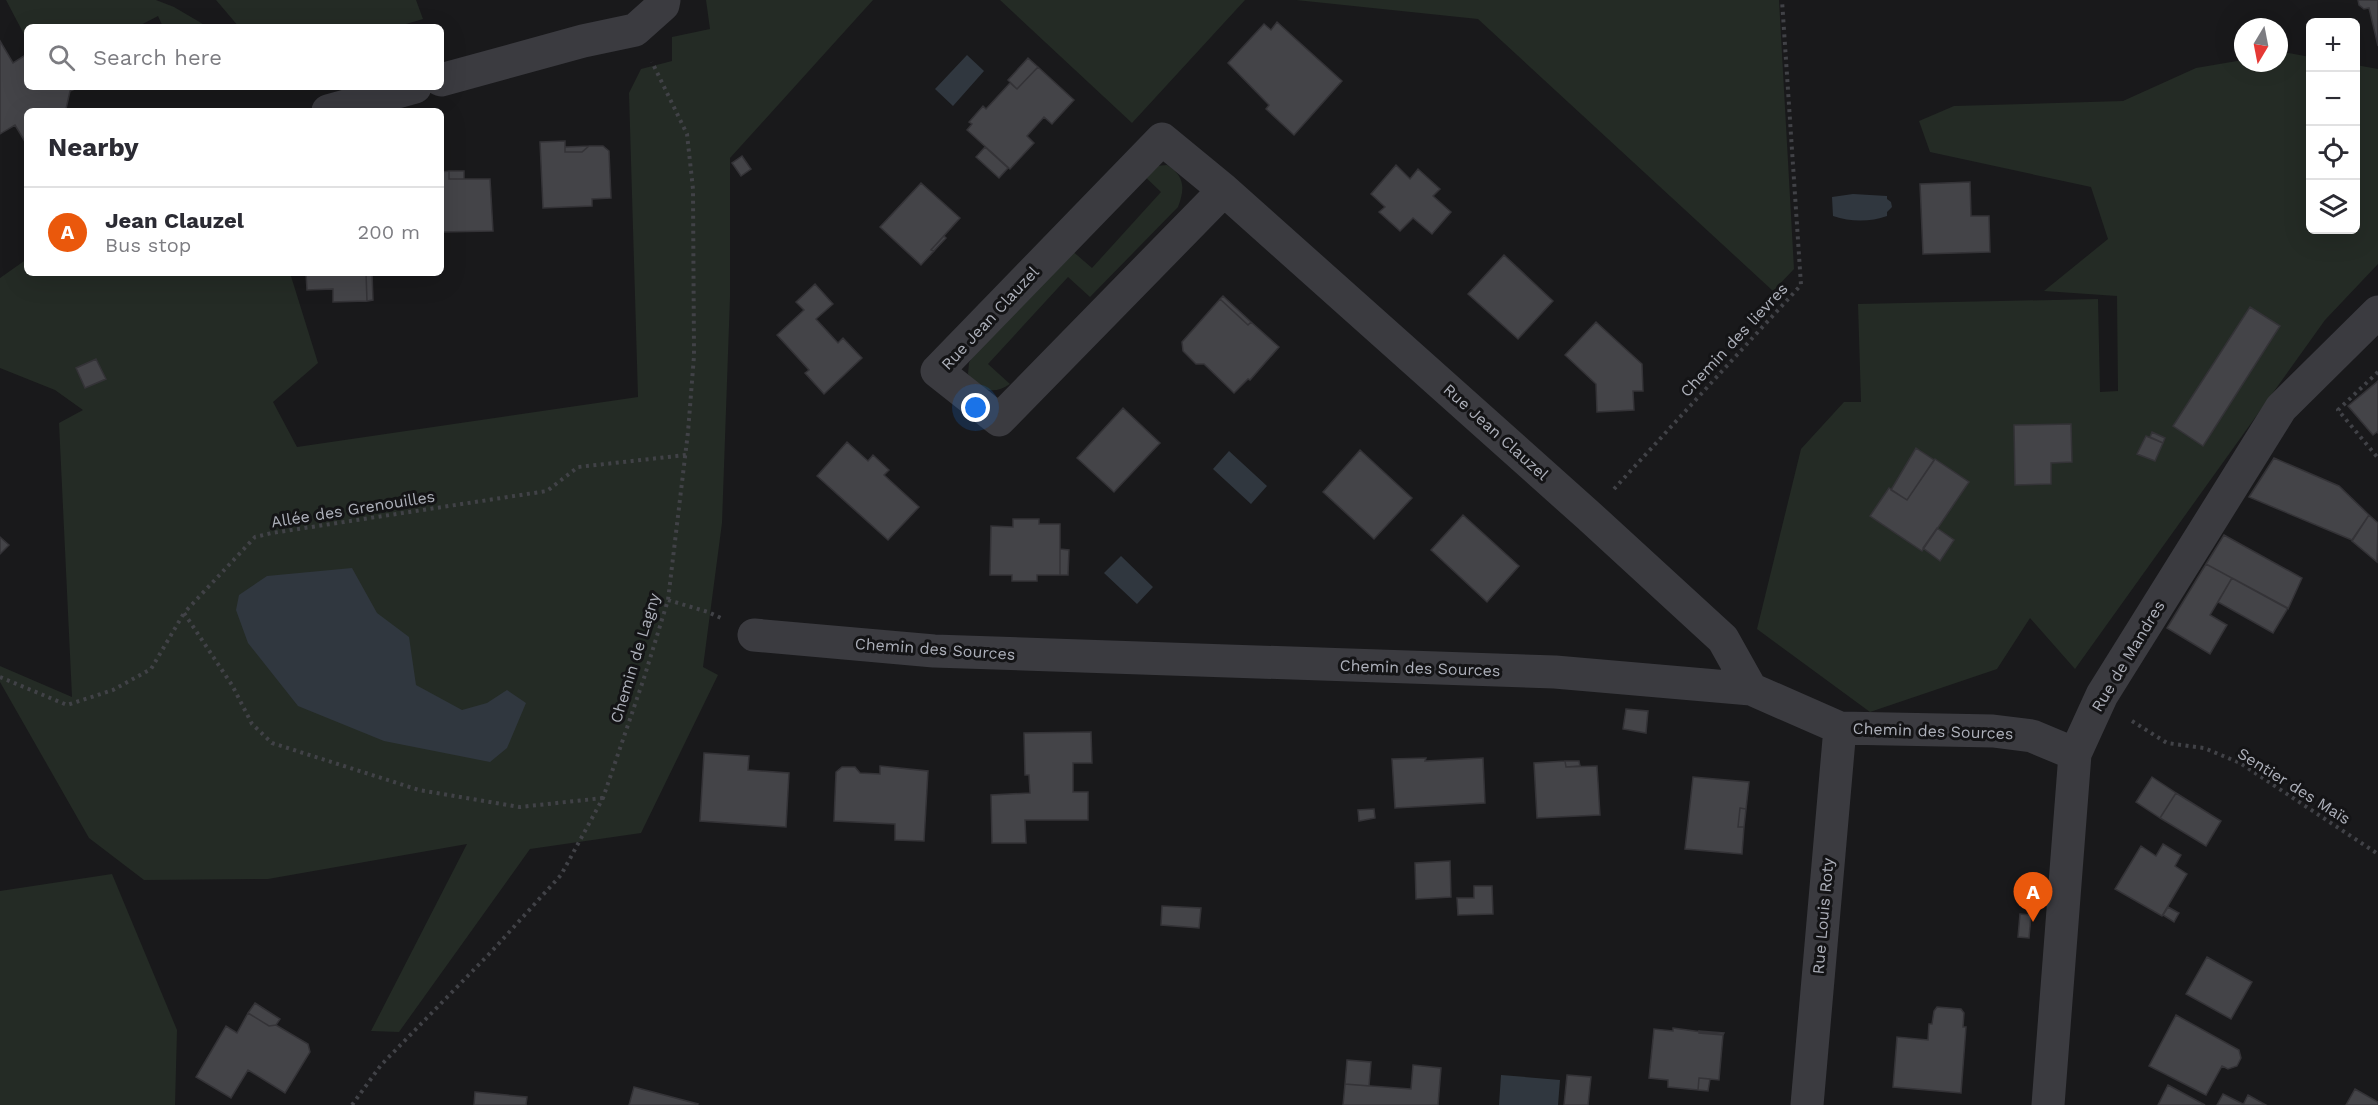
<!DOCTYPE html>
<html lang="en">
<head>
<meta charset="utf-8">
<style>
  :root { --surface:#fff; --page:#f2f2f3; --text:#2b2b33; --muted:#7c7c81; --line:#e1e1e2; --accent:#ea580c }
  body { margin:0; font-family:"Work Sans",sans-serif; background:var(--page); color:var(--text) }
  .controls { position:absolute; right:18px; top:18px; display:grid; overflow:hidden; border-radius:9px; box-shadow:0 6px 24px #0002 }
  .controls button { width:54px; height:54px; display:grid; place-items:center; padding:0; border:0; border-bottom:2px solid var(--line); background:var(--surface); color:var(--text); font:30px sans-serif }
  .compass { position:absolute; left:2234px; top:18px; width:54px; height:54px; border-radius:50%; background:var(--surface); box-shadow:0 6px 24px #0002; rotate:190deg }
  .you { position:absolute; left:976px; top:408px; width:21px; height:21px; margin:-15px; border:4px solid #fff; border-radius:50%; background:#1a73e8; box-shadow:0 0 0 9px #1a73e833 }
  .badge { display:grid; place-items:center; width:39px; height:39px; border-radius:50%; background:var(--accent); color:#fff; font-size:20px; font-weight:700 }
  .pin { position:absolute; translate:-50% -50px; filter:drop-shadow(0 2px 3px #0008) }
  .pin::after { content:''; position:absolute; top:32px; width:21px; height:18px; background:inherit; clip-path:polygon(0 0,100% 0,50% 100%) }
  .list { margin:0; padding:0; list-style:none }
  h2 { display:flex; justify-content:space-between; align-items:center; height:78px; margin:0; padding:0 24px; font-size:26px }
  h2 small { font-size:20px; font-weight:400; color:var(--muted) }
  .list li { display:grid; grid-template-columns:39px 1fr auto; gap:18px; align-items:center; box-sizing:border-box; height:90px; padding:0 24px; border-top:2px solid var(--line) }
  .list b { display:block; font-size:22px; white-space:nowrap }
  .list p { margin:0; font-size:20px; white-space:nowrap; color:var(--muted) }
  .list em { font-size:20px; font-style:normal; color:var(--muted) }
  .icon { flex:none; width:33px; height:33px; fill:none; stroke:currentColor; stroke-width:2; stroke-linecap:round; stroke-linejoin:round }
  .map { position:relative; flex:none; width:2378px; height:1105px; overflow:hidden }
  .search { position:absolute; background:var(--surface); box-shadow:0 6px 24px #0002; left:24px; top:24px; width:420px; height:66px; display:flex; align-items:center; gap:15px; box-sizing:border-box; padding:0 21px; border-radius:9px; color:var(--muted); font-size:22px }
  .panel { position:absolute; background:var(--surface); box-shadow:0 6px 24px #0002; left:24px; top:108px; width:420px; height:168px; border-radius:9px }
  .map>svg:first-child { display:block }
  .green { fill:#242b25 }
  .water { fill:#30373f }
  .building { fill:#444448; stroke:#343337; stroke-width:1.5 }
  .lines { fill:none; stroke-linecap:round; stroke-linejoin:round }
  .path { stroke:#414247; stroke-width:4; stroke-dasharray:3 4.5; stroke-linecap:butt }
  .minor { stroke:#3b3b40; stroke-width:33 }
  .labels { text-anchor:middle; dominant-baseline:central; stroke-width:6; stroke-linejoin:round; paint-order:stroke }
  .street-label { font-size:16px; fill:#adb0ba; stroke:#141416 }
</style>
</head>
<body>
<div class="map">
<svg width="2378" height="1105" viewBox="0 0 2378 1105">
  <rect width="100%" height="100%" fill="#19191b"/>
  <path class="green" d="M6,0h150l18,7 34,20h-45l-5,-11 -21,11h-110v13z
    M216,0h200l7,19 -27,8h-157z
    M706,0h167l-143,158v139l-8,226 -19,144 15,8 -77,158 -111,16 -131,183 -28,-1 96,-187 -199,35 -124,1 -55,-42 -89,-156v-16l72,31 -13,-274 24,-13 -28,-20 -55,-22v-90l27,-19v14h263l28,90 -45,39 24,45 341,-50 -9,-304 12,-24 31,-8v-24l38,-8z
    M1000,0h245l-113,123z
    M1296,0h483l15,269 -21,22 -295,-272z
    M2284,52l26,5v173h46v-165l22,4v195l-53,56 -250,349 -45,-51 -33,51 -127,43 -113,-83 44,-180 43,-47h17l-3,-98 240,-5 2,93 18,-1 -1,-95 -73,-5 64,-52 -17,-52 -161,-35 -11,-31 35,-15 169,-5 73,-33 47,-8v3h36v-10z
    M1167,165c18,11 18,24 11,42l-88,90 -22,-20 -80,87 22,20c-17,12 -32,6 -42,-10l1,-11 6,-11 95,-103 22,19 69,-76 -22,-21 17,-5z
    M112,874l65,156 -2,75h-175v-214z"/>
  <path class="water" d="M967,55l17,16 -31,35 -18,-17z
    M1853,194l34,2v3l4,3 1,5 -5,5v4c-17,6 -36,6 -54,0l-1,-19z
    M1229,451l38,35 -16,18 -38,-35z
    M1121,556l32,31 -16,17 -33,-31z
    M352,568l25,45 32,24 7,48 46,25 25,-7 20,-13 19,13 -19,45 -17,14 -106,-21 -86,-35 -50,-63 -12,-33 3,-15 28,-19z
    M1501,1075l59,5 -2,25h-59z"/>
  <path class="building" d="M2358,0h20v46l-9,-38 -5,1 -5,-4z
    M1277,22l65,59 -48,54 -28,-26 3,-4 -41,-42 36,-39 7,6z
    M0,41l13,22 14,-9v33l50,1 -7,3 -4,18 2,2h-41v34l-12,-20 -15,9z
    M1028,58l10,9 -21,22 -9,-9z
    M1038,67l36,33 -22,24 -8,-7 -17,19 7,7 -24,26 -43,-39 5,-6 -3,-2 14,-16 3,3 24,-26 7,6z
    M565,141v11h17l7,-6h14l6,5 2,47 -19,1v7l-49,2 -3,-66z
    M589,146l-7,6h-17v-5z
    M985,147l23,21 -9,10 -23,-21z
    M742,156l9,13 -10,7 -9,-13z
    M1396,165l14,14 8,-10 22,20 -7,7 18,16 -19,22 -19,-16 -13,13 -21,-19 6,-5 -14,-13z
    M449,171h15v8h-15z
    M449,171v8h41l3,52 -52,1v-60z
    M1970,182l1,34h18l1,36 -67,2 -3,-70z
    M921,183l39,35 -29,32 3,1 -13,14 -41,-38z
    M944,236l2,2 -12,13 -3,-1z
    M1504,255l49,46 -35,38 -50,-45z
    M306,273h60l1,28 -34,1v-13l-26,1z
    M366,273h6l1,27 -6,1z
    M815,284l18,20 -17,15 22,24 5,-5 19,20 -38,36 -19,-21 4,-3 -32,-35 27,-25 -8,-8z
    M1223,296l28,26 -3,3 -28,-26z
    M1220,299l28,26 3,-3 28,25 -29,33 -2,-1 -14,14 -30,-29h-8l-13,-13 -1,-9z
    M2250,307l30,19 -77,120 -30,-20z
    M1596,322l46,42 1,27h-10l1,19 -37,2 -1,-28 -31,-29z
    M96,359l10,20 -21,9 -9,-20z
    M2378,381v52l-1,-1 -4,3 -25,-29z
    M1123,408l37,35 -46,49 -37,-34z
    M2071,424l1,38 -21,1v21l-36,1 -1,-60z
    M2152,432l13,6 -2,5 -13,-6z
    M2146,436l17,7 -8,18 -18,-7z
    M847,442l21,19 5,-6 16,15 -5,5 35,32 -31,33 -71,-64z
    M1916,448l18,12 -27,40 -16,-10z
    M1360,450l52,48 -38,41 -51,-47z
    M2274,458l65,28 30,29 -17,25 -103,-43z
    M1935,459l34,23 -47,69 -52,-35 19,-28 18,12z
    M1463,515l56,51 -32,36 -56,-52z
    M2369,515l9,8 -1,39 -25,-21z
    M1013,519h26v5h21v51h-23v6h-25v-6h-22l1,-49 22,1z
    M1937,528l17,12 -14,21 -17,-13z
    M2224,535l78,43 -14,31 -82,-45z
    M0,537l9,8 -9,9z
    M1060,549l9,1 -1,25h-8z
    M2206,564l26,14 -22,37 17,10 -17,29 -43,-26z
    M2232,578l56,30 -15,25 -55,-31z
    M1626,709l22,2 -2,22 -23,-4z
    M1091,732l1,31h-19v29h15v28h-63l1,23h-34l-1,-48 39,-2 -1,-18h-4l-1,-42z
    M704,753l45,3 -1,14 41,3 -3,54 -86,-6z
    M1426,758l-1,3 58,-3 2,45 -90,5 -3,-49z
    M1565,761h14l1,5 -14,1z
    M1565,761l1,6 31,-1 3,49 -63,3 -3,-55z
    M880,766l48,5 -4,70 -29,-1v-16l-61,-3 2,-49 6,-5h13l5,6 20,1z
    M1693,777l56,5 -3,27 -6,-1 -2,19h6l-2,27 -57,-5z
    M2152,777l24,16 -16,25 -24,-16z
    M2176,793l45,28 -15,25 -46,-28z
    M1740,808l6,1 -2,18h-6z
    M1374,809l1,9 -16,3 -1,-11z
    M2163,844l18,11 -6,11 12,8 -25,42 -47,-27 26,-43 15,10z
    M1450,861l1,36 -35,2 -1,-36z
    M1474,886h18l1,28 -35,1 -1,-17h17z
    M1162,906l39,2 -2,20 -38,-3z
    M2168,907l11,6 -5,9 -11,-7z
    M2020,914l11,1 -2,23 -11,-1z
    M2207,957l45,25 -21,37 -45,-25z
    M255,1003l25,16 -4,6 -7,1 -21,-13z
    M1937,1007l24,2 3,4 -1,14h3l-5,66 -68,-6 4,-50 31,3 1,-16h3l2,-13z
    M248,1013l21,13 7,-1 32,19 2,8 -25,41 -37,-23 -17,28 -35,-21 30,-51 11,7z
    M2176,1015l63,35 2,8 -4,8 -9,3 -6,-3 -16,29 -57,-29z
    M1673,1028l50,7 -4,45 -20,-2 -1,12 -30,-3v-7l-19,-2 5,-49 19,2z
    M1699,1031l25,2 -1,2 -24,-2z
    M1347,1060l24,2 -2,24 -24,-2z
    M1413,1065l28,3 -3,37h-95l2,-21 66,5z
    M1567,1075l24,2 -3,28h-24z
    M1699,1078l11,1 -2,12 -10,-1z
    M2168,1085l37,20h-47z
    M634,1087l64,17 -1,1h-68z
    M2355,1089l23,13v3h-32z
    M475,1092l52,5 -1,8h-52z
    M2223,1094l20,10v1h-26z
    M2248,1095l18,10h-23z"/>
  <g class="lines">
    <path class="path" d="M2378,372l-40,38 40,48
      M1614,489l187,-204 -19,-285
      M668,600l40,12 13,6
      M0,677l67,28 46,-15 38,-21 33,-56
      M2132,721l35,22 37,5 36,15 138,91
      M603,798l-83,9 -101,-17 -147,-47 -20,-19 -20,-39 -48,-72 71,-76 17,-4 275,-42 31,-24 108,-12
      M352,1105l29,-40 111,-114 69,-76 42,-77 41,-120 24,-78 20,-168 6,-76 -1,-167 -6,-55 -35,-72"/>
    <path class="minor" d="M441,80l142,-39 52,-11 28,-25 1,-5
      M328,111l87,-24
      M1224,190l-225,230 -62,-49 225,-232 62,51 365,326 134,123 28,50
      M754,635l180,16 621,21 196,17 89,39 153,3 39,5 43,18
      M1807,1105l33,-377
      M2048,1105l27,-351 27,-59 179,-287 97,-96"/>
  </g>
  <g class="labels">
    <g class="street-label">
      <text transform="translate(990 318) rotate(-47)">Rue Jean Clauzel</text>
      <text transform="translate(1734 340) rotate(-47)">Chemin des lievres</text>
      <text transform="translate(1496 432) rotate(42)">Rue Jean Clauzel</text>
      <text transform="translate(353 509) rotate(-9)">Allée des Grenouilles</text>
      <text transform="translate(935 649) rotate(4)">Chemin des Sources</text>
      <text transform="translate(2128 656) rotate(-59)">Rue de Mandres</text>
      <text transform="translate(635 658) rotate(-73)">Chemin de Lagny</text>
      <text transform="translate(1420 668) rotate(2)">Chemin des Sources</text>
      <text transform="translate(1933 731) rotate(2)">Chemin des Sources</text>
      <text transform="translate(2294 786) rotate(32)">Sentier des Maïs</text>
      <text transform="translate(1823 916) rotate(-85)">Rue Louis Roty</text>
    </g>
  </g>
</svg>
<div class="controls">
<button>+</button>
<button>−</button>
<button><svg class="icon" aria-label="locate" viewBox="0 0 24 24"><circle cx="12" cy="12" r="6"/><path d="M12 2v4M12 18v4M2 12h4M18 12h4"/></svg></button>
<button><svg class="icon" aria-label="layers" viewBox="0 0 24 24"><path d="M12 4l9 5-9 5-9-5zM3 14l9 5 9-5"/></svg></button>
</div>
<svg class="compass" viewBox="-18 -18 36 36"><path d="M0-13l5 13h-10z" fill="#e53935"/><path d="M0 13l5-13h-10z" fill="#7c7c81"/></svg>
<div class="you"></div>
<div class="pin badge" style="left:2033px;top:922px">A</div>
<div class="search"><svg class="icon" aria-label="search" viewBox="0 0 24 24"><circle cx="10" cy="10" r="6"/><path d="M15 15l6 6"/></svg>Search here</div>
<section class="panel">
<h2>Nearby<small></small></h2>
<ul class="list">
<li><span class="badge">A</span><div><b>Jean Clauzel</b><p>Bus stop</p></div><em>200 m</em></li>
</ul>
</section>
</div>
</body>
</html>
